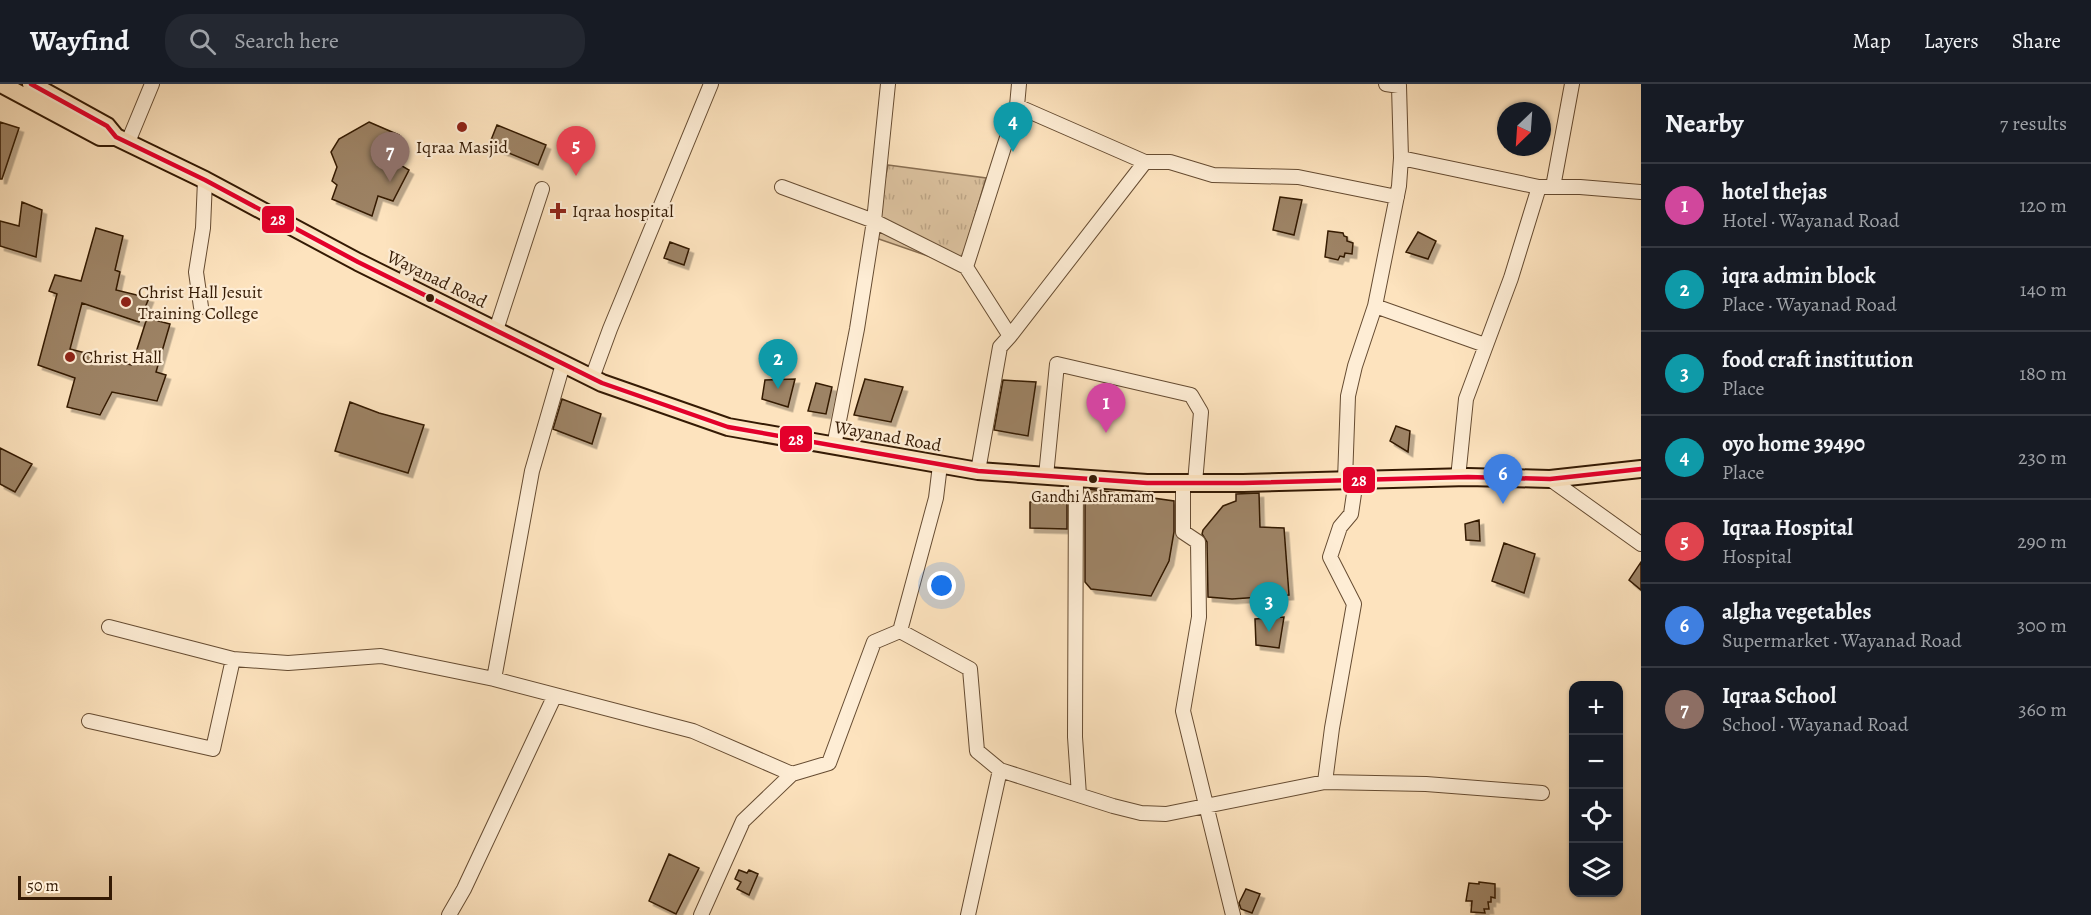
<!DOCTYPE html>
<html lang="en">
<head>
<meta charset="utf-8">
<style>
  :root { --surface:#171b24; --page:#242831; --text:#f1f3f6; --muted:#9ea1a6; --line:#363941; --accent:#c59692 }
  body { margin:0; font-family:Alegreya,serif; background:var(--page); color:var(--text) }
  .controls { position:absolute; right:18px; bottom:18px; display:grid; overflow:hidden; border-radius:12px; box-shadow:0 2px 4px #0004 }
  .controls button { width:54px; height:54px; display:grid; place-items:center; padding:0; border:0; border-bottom:2px solid var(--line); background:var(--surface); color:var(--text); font:30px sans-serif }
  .compass { position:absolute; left:1497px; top:18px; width:54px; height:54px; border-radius:50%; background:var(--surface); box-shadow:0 2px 4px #0004; rotate:205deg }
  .scale { position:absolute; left:18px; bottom:15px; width:94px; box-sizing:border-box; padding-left:6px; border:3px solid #341a04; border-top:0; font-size:16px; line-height:21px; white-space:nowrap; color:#341a04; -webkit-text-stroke:4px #feedd5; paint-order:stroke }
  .you { position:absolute; left:942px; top:502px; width:21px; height:21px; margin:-15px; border:4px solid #fff; border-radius:50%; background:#1a73e8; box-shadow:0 0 0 9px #1a73e833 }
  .badge { display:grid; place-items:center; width:39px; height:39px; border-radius:50%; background:var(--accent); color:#fff; font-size:20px; font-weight:700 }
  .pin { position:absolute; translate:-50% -50px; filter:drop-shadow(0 2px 3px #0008) }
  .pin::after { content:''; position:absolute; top:32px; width:21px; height:18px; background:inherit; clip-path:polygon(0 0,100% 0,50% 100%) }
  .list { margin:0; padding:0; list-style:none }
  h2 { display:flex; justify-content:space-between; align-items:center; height:78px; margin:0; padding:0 24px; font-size:26px }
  h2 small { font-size:20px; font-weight:400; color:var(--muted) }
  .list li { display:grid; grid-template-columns:39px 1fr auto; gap:18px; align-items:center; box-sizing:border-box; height:84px; padding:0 24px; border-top:2px solid var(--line) }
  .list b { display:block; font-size:22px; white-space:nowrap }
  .list p { margin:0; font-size:20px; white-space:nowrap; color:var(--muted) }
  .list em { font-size:20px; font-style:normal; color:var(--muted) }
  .icon { flex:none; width:33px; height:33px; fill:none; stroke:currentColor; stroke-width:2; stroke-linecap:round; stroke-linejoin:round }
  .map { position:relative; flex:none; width:1641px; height:831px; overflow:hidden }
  header { display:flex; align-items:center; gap:36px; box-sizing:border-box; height:84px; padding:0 30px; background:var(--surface); border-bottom:2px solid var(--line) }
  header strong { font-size:28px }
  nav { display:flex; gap:33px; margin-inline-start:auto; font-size:21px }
  .search { width:420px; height:54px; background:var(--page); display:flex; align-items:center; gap:15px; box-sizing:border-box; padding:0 21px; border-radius:24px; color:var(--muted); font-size:22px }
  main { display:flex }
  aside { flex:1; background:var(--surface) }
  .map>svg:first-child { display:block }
  .grass { fill:url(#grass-tufts); stroke:#886e51; stroke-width:1.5 }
  .building { fill:#9d8365; stroke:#341a04; stroke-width:1.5; filter:url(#shadow) }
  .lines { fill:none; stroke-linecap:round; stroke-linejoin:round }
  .minor-casing { stroke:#664c32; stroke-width:16 }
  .major-casing { stroke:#341a04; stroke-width:20 }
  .minor { stroke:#feedd5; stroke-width:14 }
  .major { stroke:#fde3be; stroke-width:16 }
  .bus-1-casing { stroke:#feedd5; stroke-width:9 }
  .bus-1 { stroke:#e4002b; stroke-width:4.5 }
  .poi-dot { fill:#8f2418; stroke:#feedd5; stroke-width:2 }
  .bus-dot { fill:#341a04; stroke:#feedd5; stroke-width:2 }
  .labels { text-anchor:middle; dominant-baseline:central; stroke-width:4.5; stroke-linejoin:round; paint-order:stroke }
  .bus-label { font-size:16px; fill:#341a04; stroke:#feedd5 }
  .poi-label { font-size:18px; fill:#341a04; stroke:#feedd5; text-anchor:start }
  .street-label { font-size:18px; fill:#341a04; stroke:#feedd5 }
  .line-badge { stroke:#feedd5; stroke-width:2 }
  .badge-label { font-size:16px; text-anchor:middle; font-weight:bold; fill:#fff }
</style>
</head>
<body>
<header>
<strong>Wayfind</strong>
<div class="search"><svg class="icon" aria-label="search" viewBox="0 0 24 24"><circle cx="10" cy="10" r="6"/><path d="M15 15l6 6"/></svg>Search here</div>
<nav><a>Map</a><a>Layers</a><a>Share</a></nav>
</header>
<main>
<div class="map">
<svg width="1641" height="831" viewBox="0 0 1641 831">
  <defs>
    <pattern id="grass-tufts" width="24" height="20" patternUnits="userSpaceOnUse" patternTransform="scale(1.5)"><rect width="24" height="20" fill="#dbc19e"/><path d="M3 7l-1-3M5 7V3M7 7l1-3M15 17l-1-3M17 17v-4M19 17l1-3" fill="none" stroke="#bda586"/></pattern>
    <filter id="shadow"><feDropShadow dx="4.5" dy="4.5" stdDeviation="0" flood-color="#0004"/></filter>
  </defs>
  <rect width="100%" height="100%" fill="#fde3be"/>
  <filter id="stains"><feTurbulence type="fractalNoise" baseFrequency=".00333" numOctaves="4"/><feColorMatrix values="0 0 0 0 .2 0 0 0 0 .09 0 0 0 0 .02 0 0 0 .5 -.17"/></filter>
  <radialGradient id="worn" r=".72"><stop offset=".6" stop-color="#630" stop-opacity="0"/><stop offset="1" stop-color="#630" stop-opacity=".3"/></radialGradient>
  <path class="grass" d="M888,81l98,13 -26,89 -87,-30z"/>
  <path class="building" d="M0,38l19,6 -17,51h-2z
    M369,38l30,13 -9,24 19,11 -16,31 -15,-5 -6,20 -40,-17 5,-14 -5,-4 5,-14 -6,-15 8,-13z
    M497,41l49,20 -8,20 -49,-20z
    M1280,113l22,3 -8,35 -21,-5z
    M22,118l20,8 -6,47 -36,-11v-25l19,5z
    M96,144l27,8 -8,34 5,2 -4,18 33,8 -10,24 -57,-19 -12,46 62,16 15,-47 23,6 -14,48 10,3 -9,26 -45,-9 -12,23 -33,-8 8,-29 -37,-13 19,-71 -8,-3 6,-16 26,6z
    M1328,147l15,2 1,3 3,1v4l6,2 -1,11 -7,-1 -1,4 -4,-1 -2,4 -13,-3z
    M1418,148l18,9 -8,18 -22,-7z
    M670,158l19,7 -5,16 -20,-7z
    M795,295l-7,28 -26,-8 3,-19z
    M865,295l38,8 -12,35 -37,-7z
    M1003,296l33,2 -8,54 -34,-6z
    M816,299l16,4 -6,27 -18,-3z
    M562,315l39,15 -9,30 -39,-15z
    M350,318l29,11 45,12 -16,48 -73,-22z
    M1396,342l14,5 -2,21 -18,-11z
    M0,364l32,16 -17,28 -15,-8z
    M1089,405l85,12v31l-5,29 -18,35 -60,-7 -6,-7v-90z
    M1259,409l1,34 24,1 5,67 -57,4 -24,-2 -1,-55 -5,-8 1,-4 20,-24 13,-5v-7z
    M1067,411v34l-37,-1v-26z
    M1479,436l1,21 -14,-1 -1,-16z
    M1504,459l31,11 -11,39 -32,-12z
    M1641,478v28l-12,-10z
    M1284,533l-5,31 -23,-3 -1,-26z
    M669,770l30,14 -23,46 -27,-13z
    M739,786l8,3 2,-3 9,4 -9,21 -12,-6 4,-7 -6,-3z
    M1479,798l16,2v14l-4,-1v5h-3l1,7h-5l1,4 -14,-1 1,-11h-6l3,-18 10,1z
    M1246,805l14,5 -8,19 -11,-4 -2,-6z"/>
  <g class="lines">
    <defs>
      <path id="minor" d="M1017,22l128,56h25l43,13 85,2 99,20
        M128,58l24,-58
        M1401,74l138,29
        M782,103l92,34 92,46 44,69 135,-174
        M1553,103l19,-103
        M966,183l51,-161 2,-22
        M400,198l6,-3 2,-9
        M1375,222l110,39
        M201,223l-5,-35 7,-44 2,-48
        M496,246l46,-141
        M592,294l18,-49 101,-245
        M834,362l23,-117 17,-108 14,-137
        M940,381l-4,33 -36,133 70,38 7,82 23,19 113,36 28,7 25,1 159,-32 101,2 116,9
        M978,387l22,-124 10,-11
        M1046,392l11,-112 134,31 10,17 -6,71
        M1076,393l-1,260 4,58
        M1458,394l8,-79 45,-121 28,-91h41l61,5
        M1550,395l91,65
        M1345,396l3,-84 7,-30 20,-60 24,-120 2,-28 -2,-72 -13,-2
        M1183,399v49l15,10 1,75 -16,94 50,204
        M109,543l124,32 55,4 93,-7 113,23 199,52 99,43
        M494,595l38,-208 31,-107
        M89,637l124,28 20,-90
        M1325,698l7,-54 22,-124 -24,-47 10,-30 11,-13 5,-34
        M449,831l15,-26 91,-194
        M701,831l42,-94 49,-47 37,-11 45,-121 26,-11
        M968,831l32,-145"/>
      <path id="major" d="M1,0l99,53h16
        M31,0l76,42 9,11 89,43 153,82 244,121 126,44 250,44 169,12h96l225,-6 82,2 91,-10"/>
    </defs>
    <use href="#minor" class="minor-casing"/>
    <use href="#major" class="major-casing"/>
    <use href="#minor" class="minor"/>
    <use href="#major" class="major"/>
    <defs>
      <path id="bus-1" d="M31,0l76,42 9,11 89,43 153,82 244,121 126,44 250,44 169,12h96l225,-6 82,2 91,-10"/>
    </defs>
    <use href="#bus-1" class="bus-1-casing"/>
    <use href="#bus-1" class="bus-1"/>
  </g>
  <g class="poi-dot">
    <circle cx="462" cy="43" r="6"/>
    <path d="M555 118h6v6h6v6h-6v6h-6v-6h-6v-6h6z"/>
    <circle cx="126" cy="218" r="6"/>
    <circle cx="70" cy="273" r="6"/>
  </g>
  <g class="bus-dot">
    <circle cx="430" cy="214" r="5"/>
    <circle cx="1093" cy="395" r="5"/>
  </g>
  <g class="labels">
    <g class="bus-label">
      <text x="1093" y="413">Gandhi Ashramam</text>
    </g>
    <g class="poi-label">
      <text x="462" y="63" text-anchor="middle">Iqraa Masjid</text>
      <text x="572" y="127">Iqraa hospital</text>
      <text x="138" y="208">Christ Hall Jesuit<tspan x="138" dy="21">Training College</tspan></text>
      <text x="82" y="273">Christ Hall</text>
    </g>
    <g class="street-label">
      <text transform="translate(437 195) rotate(26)">Wayanad Road</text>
      <text transform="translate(888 352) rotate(10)">Wayanad Road</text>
    </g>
  </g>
  <g class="line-badge">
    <rect x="261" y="121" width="34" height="29" rx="6" fill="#e4002b"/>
    <rect x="779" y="341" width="34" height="28" rx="6" fill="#e4002b"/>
    <rect x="1342" y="382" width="34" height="28" rx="6" fill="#e4002b"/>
  </g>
  <g class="badge-label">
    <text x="278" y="141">28</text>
    <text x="796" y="361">28</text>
    <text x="1359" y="402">28</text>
  </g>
  <rect width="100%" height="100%" filter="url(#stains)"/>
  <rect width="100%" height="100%" fill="url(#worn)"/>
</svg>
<div class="controls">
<button>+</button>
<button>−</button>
<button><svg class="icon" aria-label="locate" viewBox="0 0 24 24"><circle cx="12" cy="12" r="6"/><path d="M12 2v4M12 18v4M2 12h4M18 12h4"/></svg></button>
<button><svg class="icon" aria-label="layers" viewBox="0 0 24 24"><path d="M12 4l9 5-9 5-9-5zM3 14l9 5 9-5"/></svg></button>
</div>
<svg class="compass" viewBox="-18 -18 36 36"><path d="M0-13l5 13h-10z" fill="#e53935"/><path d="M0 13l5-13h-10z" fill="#9ea1a6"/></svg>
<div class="scale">50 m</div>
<div class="you"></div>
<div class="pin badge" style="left:1106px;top:349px;background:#d1479c">1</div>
<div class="pin badge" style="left:778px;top:305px;background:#0f9aa8">2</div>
<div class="pin badge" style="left:1269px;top:548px;background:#0f9aa8">3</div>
<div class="pin badge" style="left:1013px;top:68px;background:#0f9aa8">4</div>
<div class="pin badge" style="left:576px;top:92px;background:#e0444e">5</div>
<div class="pin badge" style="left:1503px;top:420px;background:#3f7fe0">6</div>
<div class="pin badge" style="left:390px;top:98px;background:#8d6e63">7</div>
</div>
<aside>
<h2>Nearby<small>7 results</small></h2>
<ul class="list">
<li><span class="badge" style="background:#d1479c">1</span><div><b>hotel thejas</b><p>Hotel · Wayanad Road</p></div><em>120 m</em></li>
<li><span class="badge" style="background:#0f9aa8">2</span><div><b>iqra admin block</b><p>Place · Wayanad Road</p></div><em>140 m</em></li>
<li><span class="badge" style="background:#0f9aa8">3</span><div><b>food craft institution</b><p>Place</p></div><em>180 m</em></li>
<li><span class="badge" style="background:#0f9aa8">4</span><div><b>oyo home 39490</b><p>Place</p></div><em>230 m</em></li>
<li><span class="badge" style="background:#e0444e">5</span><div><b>Iqraa Hospital</b><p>Hospital</p></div><em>290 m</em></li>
<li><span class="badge" style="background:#3f7fe0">6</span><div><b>algha vegetables</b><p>Supermarket · Wayanad Road</p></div><em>300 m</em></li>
<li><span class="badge" style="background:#8d6e63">7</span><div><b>Iqraa School</b><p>School · Wayanad Road</p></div><em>360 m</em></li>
</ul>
</aside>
</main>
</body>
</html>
